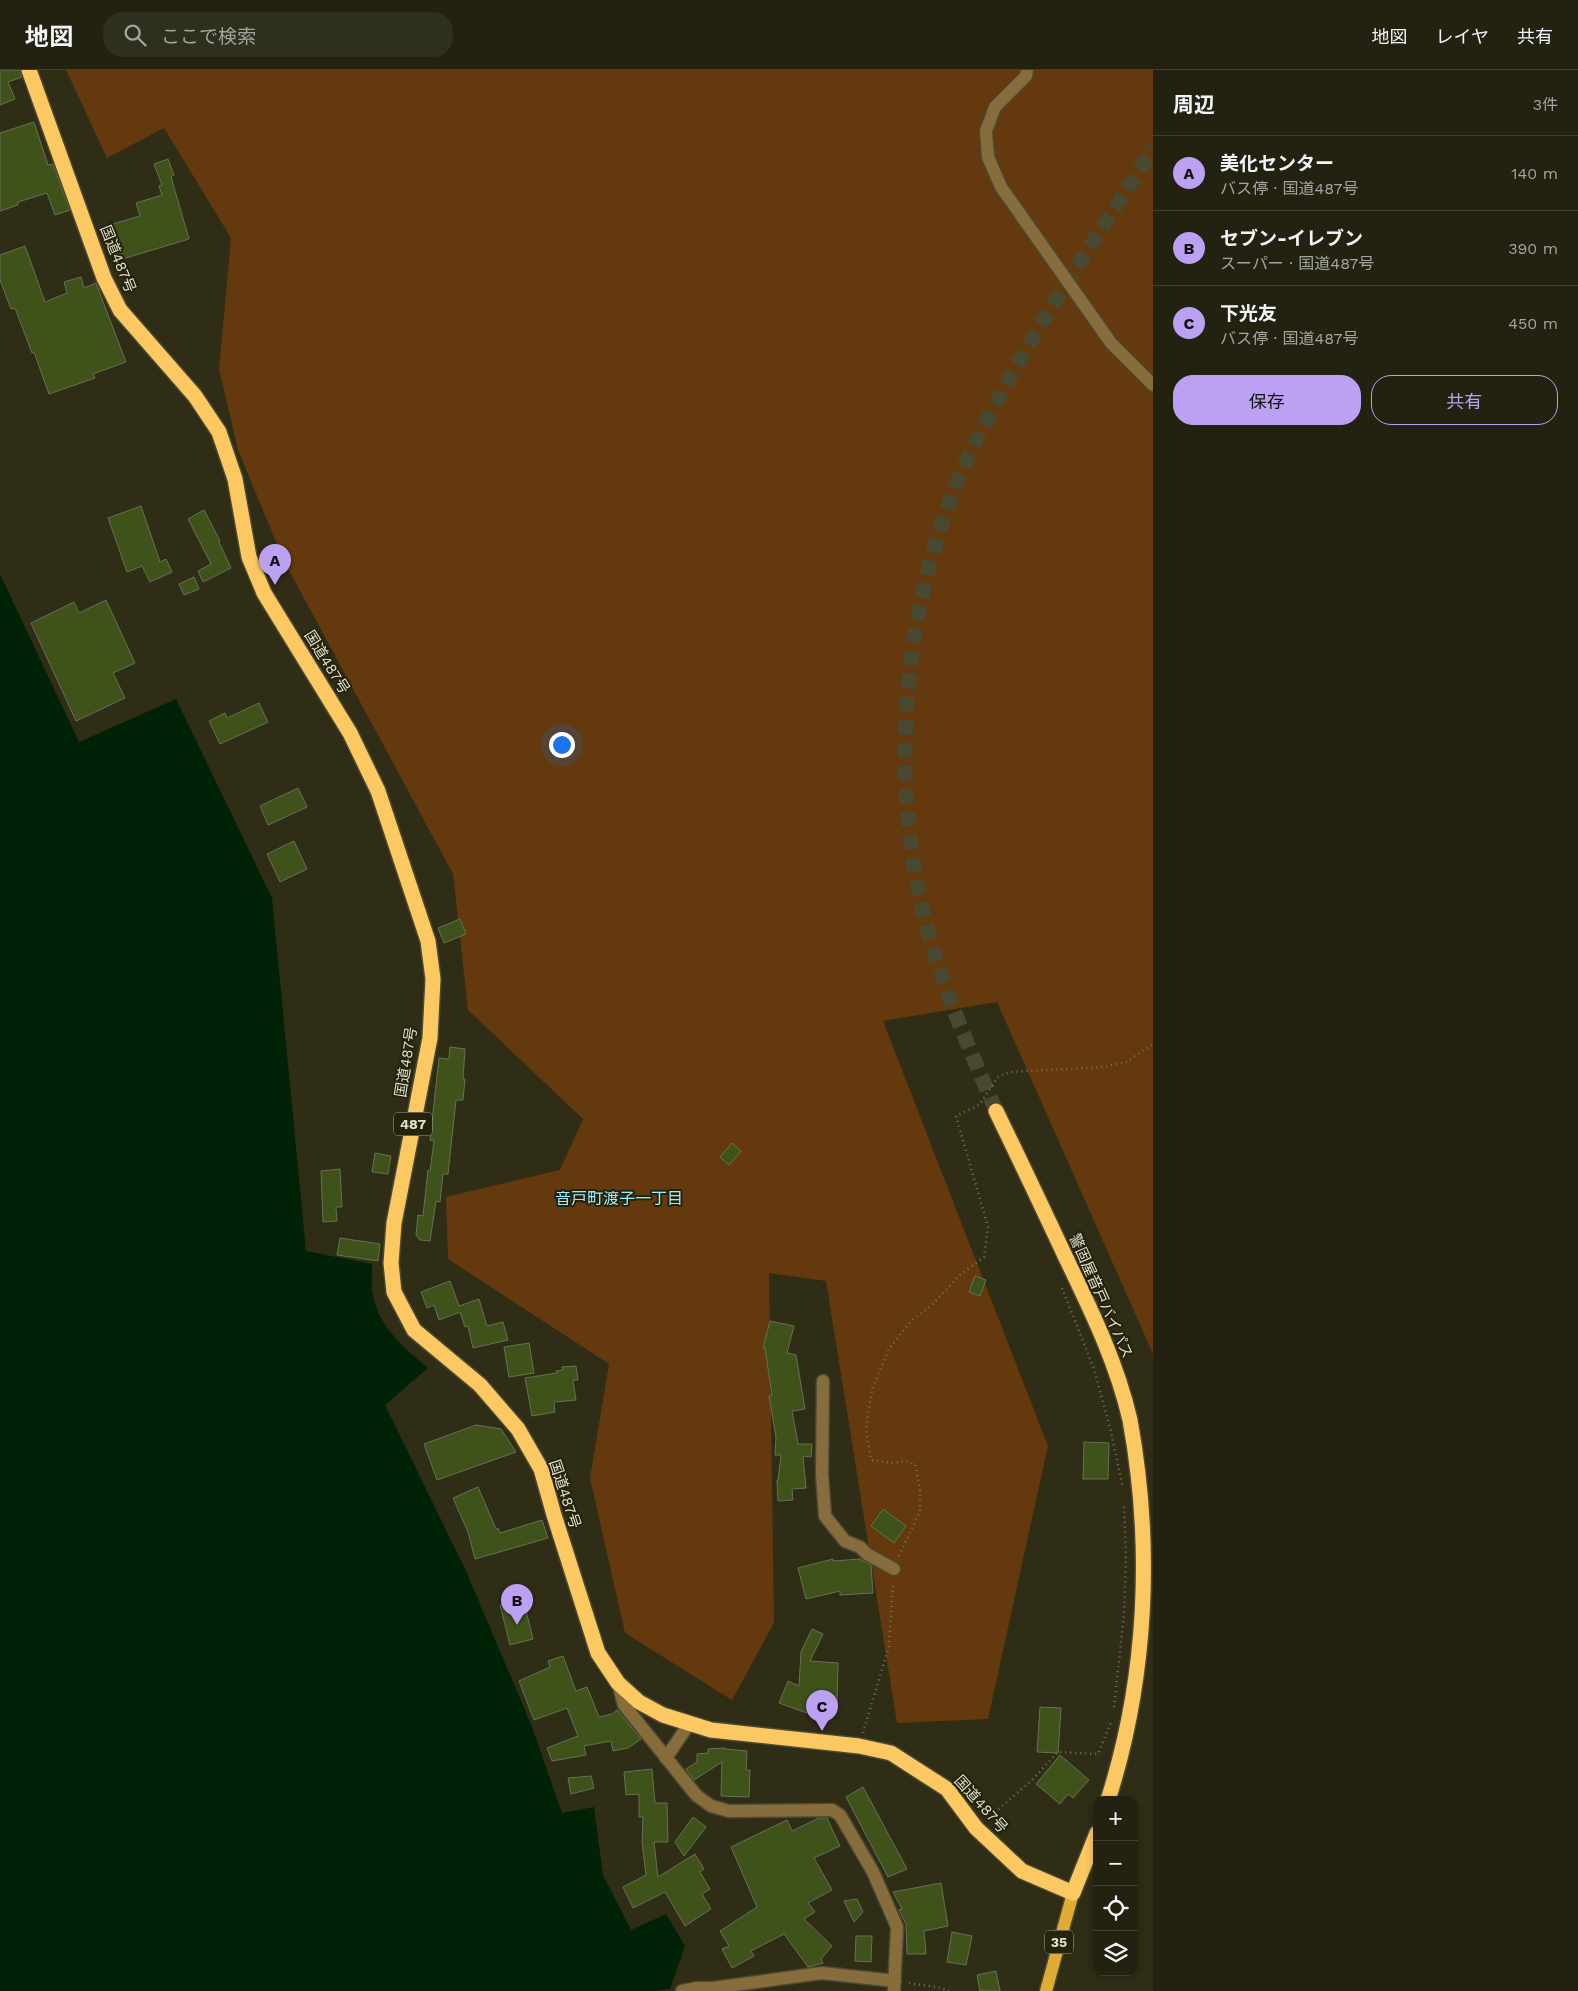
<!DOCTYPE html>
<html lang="ja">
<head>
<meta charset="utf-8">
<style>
  :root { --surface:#232210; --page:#2f2f1e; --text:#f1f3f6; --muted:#a3a49f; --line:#403f30; --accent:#bca0f2 }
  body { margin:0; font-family:"Work Sans","Noto Sans JP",sans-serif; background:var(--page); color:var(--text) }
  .controls { position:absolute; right:15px; bottom:15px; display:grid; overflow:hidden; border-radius:10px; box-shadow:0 2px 8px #0003 }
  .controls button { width:45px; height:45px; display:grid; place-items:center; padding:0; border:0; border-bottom:1px solid var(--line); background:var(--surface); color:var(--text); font:25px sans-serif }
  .you { position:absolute; left:561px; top:674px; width:18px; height:18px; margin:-12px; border:4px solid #fff; border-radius:50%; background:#1a73e8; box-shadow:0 0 0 8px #1a73e833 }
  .badge { display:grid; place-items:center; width:32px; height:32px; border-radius:50%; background:var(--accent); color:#111; font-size:16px; font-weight:700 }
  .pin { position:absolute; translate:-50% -41px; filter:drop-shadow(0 1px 2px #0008) }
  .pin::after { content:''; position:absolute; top:26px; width:18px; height:15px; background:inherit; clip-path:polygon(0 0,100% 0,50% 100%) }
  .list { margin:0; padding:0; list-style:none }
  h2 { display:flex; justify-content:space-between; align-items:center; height:65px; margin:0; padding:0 20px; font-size:21px }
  h2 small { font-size:16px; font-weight:400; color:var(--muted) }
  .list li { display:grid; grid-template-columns:32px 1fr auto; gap:15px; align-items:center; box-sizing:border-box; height:75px; padding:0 20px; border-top:1px solid var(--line) }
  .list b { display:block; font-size:19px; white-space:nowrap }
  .list p { margin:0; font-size:16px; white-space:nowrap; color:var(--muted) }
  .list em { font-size:16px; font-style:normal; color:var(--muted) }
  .actions { display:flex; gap:10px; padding:15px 20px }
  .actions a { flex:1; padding:11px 0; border:1px solid var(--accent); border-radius:20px; text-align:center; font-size:18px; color:var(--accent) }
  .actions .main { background:var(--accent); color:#111 }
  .icon { flex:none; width:28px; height:28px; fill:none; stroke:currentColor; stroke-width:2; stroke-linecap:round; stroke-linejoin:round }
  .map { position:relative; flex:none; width:1153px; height:1921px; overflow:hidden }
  header { display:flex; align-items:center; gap:30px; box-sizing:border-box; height:70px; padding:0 25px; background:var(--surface); border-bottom:1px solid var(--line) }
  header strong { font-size:24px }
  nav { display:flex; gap:28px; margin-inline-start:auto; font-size:18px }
  .search { width:350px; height:45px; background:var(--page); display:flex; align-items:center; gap:12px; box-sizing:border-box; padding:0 18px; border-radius:20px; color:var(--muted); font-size:19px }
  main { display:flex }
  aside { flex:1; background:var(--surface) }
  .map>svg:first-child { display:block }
  .green { fill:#63390d }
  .water { fill:#002207 }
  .building { fill:#3e5219; stroke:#677158 }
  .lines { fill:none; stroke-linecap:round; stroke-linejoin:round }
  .highway-tunnel { stroke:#494831; stroke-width:15; stroke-dasharray:15 8; stroke-linecap:butt }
  .minor-casing { stroke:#4b4933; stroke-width:15 }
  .major-casing { stroke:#4b4933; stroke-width:15 }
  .highway-casing { stroke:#4b4933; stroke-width:18 }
  .path { stroke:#757460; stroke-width:2.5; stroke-dasharray:1 4; stroke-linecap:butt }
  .minor { stroke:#866d3b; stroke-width:12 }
  .major { stroke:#e1ac36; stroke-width:12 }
  .highway { stroke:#fbc861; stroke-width:15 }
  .labels { text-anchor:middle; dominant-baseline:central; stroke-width:4; stroke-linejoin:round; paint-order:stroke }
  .shield { fill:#25230b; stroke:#a7a795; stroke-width:1 }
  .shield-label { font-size:14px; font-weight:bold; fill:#dfdfd0 }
  .street-label { font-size:15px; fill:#dfdfd0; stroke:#25230b }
  .neighbourhood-label { font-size:16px; fill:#9decfd; stroke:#25230b }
</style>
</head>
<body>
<header>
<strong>地図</strong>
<div class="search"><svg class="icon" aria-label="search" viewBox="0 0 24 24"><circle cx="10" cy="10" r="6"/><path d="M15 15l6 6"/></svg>ここで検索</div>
<nav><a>地図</a><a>レイヤ</a><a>共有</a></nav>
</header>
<main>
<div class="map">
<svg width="1153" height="1921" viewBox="0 0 1153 1921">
  <rect width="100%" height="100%" fill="#2f2d15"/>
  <path class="green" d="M66,0h1087v1284l-156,-352 -114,19 165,425 -60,273 -91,4 -71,-442 -57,-8 5,350 -42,77 -107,-67 -35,-155 19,-114 -161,-105 -2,-62 114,-27 23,-51 -115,-109 -15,-136 -169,-313 -46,-111 -19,-81 12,-131 -67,-110 -57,30z"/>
  <path class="water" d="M0,504l79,168 97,-43 96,199 34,353 66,13c0,10 -1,21 1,31 5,31 32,54 55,73l-43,37 81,166 66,156 30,86 32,-6 9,68 28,55 35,-16 19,32 -15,43 -16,2h-654z"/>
  <path class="building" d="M0,0h20l2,7 -14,5 7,17 -15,6z
    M34,52l14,43 5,-1 17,46 -15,5 -8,-22 -29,9v3l-18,6v-78z
    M168,89l6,16 -3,2 18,62 -70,21 -10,-35 31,-9 -4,-13 26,-8 -3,-9 3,-1 -8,-21z
    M25,176l20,56 22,-9 -3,-11 17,-5 3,11 12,-5 30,79 -33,12 2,4 -46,16 -15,-42 -2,1 -17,-45 -4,1 -11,-29v-25z
    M141,436l19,56 6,-3 6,13 -22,10 -8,-16 -15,6 -19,-54z
    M204,440l16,31 -1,1 12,26 -28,14 -5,-11 13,-7 -23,-45z
    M194,507l5,12 -15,6 -5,-11z
    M106,530l29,63 -22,10 12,25 -49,23 -45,-98 43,-21 5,11z
    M259,633l9,19 -48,22 -11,-23 16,-8 2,5z
    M298,718l9,19 -39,18 -8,-19z
    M294,771l13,28 -27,13 -13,-28z
    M460,849l6,15 -22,9 -6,-15z
    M450,977l15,2 -2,30h2l-2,21h-7l-8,74h-5l-3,28 -4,-1 -6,40 -10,-1 -4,-5 2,-20 5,1 5,-46 2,1 4,-30 -4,-1 9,-82 10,1z
    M732,1073l9,8 -12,14 -9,-8z
    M375,1083l16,3 -3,18 -16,-2z
    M340,1099l2,38h-6l1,14 -14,1 -2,-51z
    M340,1168l40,6 -2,17 -41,-6z
    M975,1206l11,4 -6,16 -11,-4z
    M450,1211l9,25 20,-7 8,27 16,-4 5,18 -35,8 -5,-22 -3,1 -5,-15 -21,8 -5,-15 -7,3 -6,-16z
    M770,1251l24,5 -7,27 9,2 9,54 -13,2 6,33h14l-1,13 -8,-1 3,32 -14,1 1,11 -15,1 -1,-21h1l3,-25h-6l1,-18 -7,-41 3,-1 -7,-47h-2z
    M529,1273l5,30 -25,4 -5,-30z
    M576,1296l2,14h-5l3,20 -22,2 1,10 -23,4 -7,-38 32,-5 -1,-2 7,-1 -1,-3z
    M476,1355l25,4 15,23 -79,28 -13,-36z
    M1084,1372l25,1 -1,36h-25z
    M478,1417l18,42 2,-1 2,5 42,-13 6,18 -73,21 -7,-27 -15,-34z
    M883,1439l23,17 -12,17 -23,-17z
    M833,1489v2l27,-2 11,6 2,28 -33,2v-4l-34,8 -8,-31z
    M523,1529l10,40 -23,6 -10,-40z
    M812,1559l11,5 -13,27 28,2 -1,43 -27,-1 -3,8 -28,-10 9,-22 11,5 2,-34z
    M563,1586l13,35 11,-4 12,30 13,-3 5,-4 24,29 -13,9 -15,3 -2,-10 -27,5 2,9 -34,6 -5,-13 31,-12 -11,-28 -33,12 -15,-39 31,-14 -2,-6z
    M1040,1637l21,1 -3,45 -21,-1z
    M725,1678v1l22,2 -1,19h4l-1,27 -28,-1 1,-34 -28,18 -8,-11 11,-7v-8l11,-1v-4z
    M1060,1685l29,25 -16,18 -5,-4 -8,10 -24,-20z
    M652,1699l3,34h12l1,39h-14l4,35 37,-23 9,15 -4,3 10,17 -8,5 9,15 -26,17 -20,-34 -32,16 -10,-21 23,-12 -4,-33 1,-25h-4v-23l-13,1 -2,-23z
    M591,1706l3,12 -23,6 -3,-16z
    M863,1717l44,82 -19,8 -42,-80z
    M693,1747l13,10 -22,29 -9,-14z
    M819,1748h8l13,28 -26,12 18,32 -24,13 7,9 -11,7 28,27 -11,13 2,4 -15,4 -24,-33 -33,17 3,5 -22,12 -10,-19 7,-3 -9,-15 37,-24 -26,-60 56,-27 5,11z
    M941,1813l7,43 -24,5 2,23h-19l-1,-30 -7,-14 3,-1 -9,-17z
    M857,1829l6,13 -9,10 -10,-21z
    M952,1862l20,4 -6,29 -19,-3z
    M856,1866h16l-1,26 -16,-1z
    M996,1901l4,20h-20l-3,-16z"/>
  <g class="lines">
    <path class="highway-tunnel" d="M996,1041c-27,-64 -56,-127 -72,-195 -37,-151 -19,-334 51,-473 51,-103 117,-198 178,-295"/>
    <defs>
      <path id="minor" d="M1027,0l-1,6 -31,31 -9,24 2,26 13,30 110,156 42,42
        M823,1311l-1,93 3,42 20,25 15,6 7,7 27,15
        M618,1613l6,22 72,90 15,11 18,5 103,-1 8,5 33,57 24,55 -3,64
        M666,1688l23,-34
        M682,1921l15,-3h16l109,-15 73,8"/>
      <path id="major" d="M1046,1921l27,-98"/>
      <path id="highway" d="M29,0l75,208 16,32 75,86 24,36 16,47 14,78 15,36 86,140 28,58 50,150 5,38 -3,59 -36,185 -3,40 3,29 20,38 66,55 38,44 23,40 13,46 44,138 20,30 21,19 24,13 48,15 148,16 32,7 56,36 29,39 46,43 51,22 24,-60
        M996,1041c24,49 47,98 70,147 25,52 51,105 64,162 23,126 17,258 -22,380"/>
    </defs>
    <use href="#minor" class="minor-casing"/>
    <use href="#major" class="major-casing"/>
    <use href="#highway" class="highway-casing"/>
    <path class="path" d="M1062,1218l32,81 17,63 12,56
      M899,1486l21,-45v-22l-5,-25 -10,-3 -11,2 -23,-3 -5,-30 6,-41 17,-40 22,-28 20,-15 29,-31 24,-18 4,-30 -32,-111 23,-11 20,-29 11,-4 93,-5 23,-5 27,-18
      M1114,1637l10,-92 2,-56 -2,-53
      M863,1663l26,-87 4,-63
      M987,1749l44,-38 27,-29 40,2 13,-32
      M909,1913l32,5 8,3"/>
    <use href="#minor" class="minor"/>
    <use href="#major" class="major"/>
    <use href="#highway" class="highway"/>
  </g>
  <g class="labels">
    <g class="shield">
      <rect x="394" y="1042.5" width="38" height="23" rx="4"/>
      <rect x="1045" y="1860.5" width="28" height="23" rx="4"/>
    </g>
    <g class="shield-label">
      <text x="413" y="1054">487</text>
      <text x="1059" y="1872">35</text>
    </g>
    <g class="street-label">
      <text transform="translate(118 189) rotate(68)">国道487号</text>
      <text transform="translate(327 592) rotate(58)">国道487号</text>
      <text transform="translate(406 992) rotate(-81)">国道487号</text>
      <text transform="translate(1101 1226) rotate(66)">警固屋音戸バイパス</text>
      <text transform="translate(565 1424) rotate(72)">国道487号</text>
      <text transform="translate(981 1734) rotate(48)">国道487号</text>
    </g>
    <g class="neighbourhood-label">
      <text x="619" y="1128">音戸町渡子一丁目</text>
    </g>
  </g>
</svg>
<div class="controls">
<button>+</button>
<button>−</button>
<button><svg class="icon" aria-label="locate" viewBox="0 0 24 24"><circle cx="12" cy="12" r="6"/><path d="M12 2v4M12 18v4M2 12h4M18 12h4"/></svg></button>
<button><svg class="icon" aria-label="layers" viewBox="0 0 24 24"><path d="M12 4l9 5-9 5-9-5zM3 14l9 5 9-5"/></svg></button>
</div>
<div class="you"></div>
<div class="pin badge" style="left:275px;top:515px">A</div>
<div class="pin badge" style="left:517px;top:1555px">B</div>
<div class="pin badge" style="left:822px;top:1661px">C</div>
</div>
<aside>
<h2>周辺<small>3件</small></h2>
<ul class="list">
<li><span class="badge">A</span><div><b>美化センター</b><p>バス停 · 国道487号</p></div><em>140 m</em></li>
<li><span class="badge">B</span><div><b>セブン-イレブン</b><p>スーパー · 国道487号</p></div><em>390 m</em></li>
<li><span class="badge">C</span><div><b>下光友</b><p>バス停 · 国道487号</p></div><em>450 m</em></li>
</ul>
<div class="actions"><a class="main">保存</a><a>共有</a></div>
</aside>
</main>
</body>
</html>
